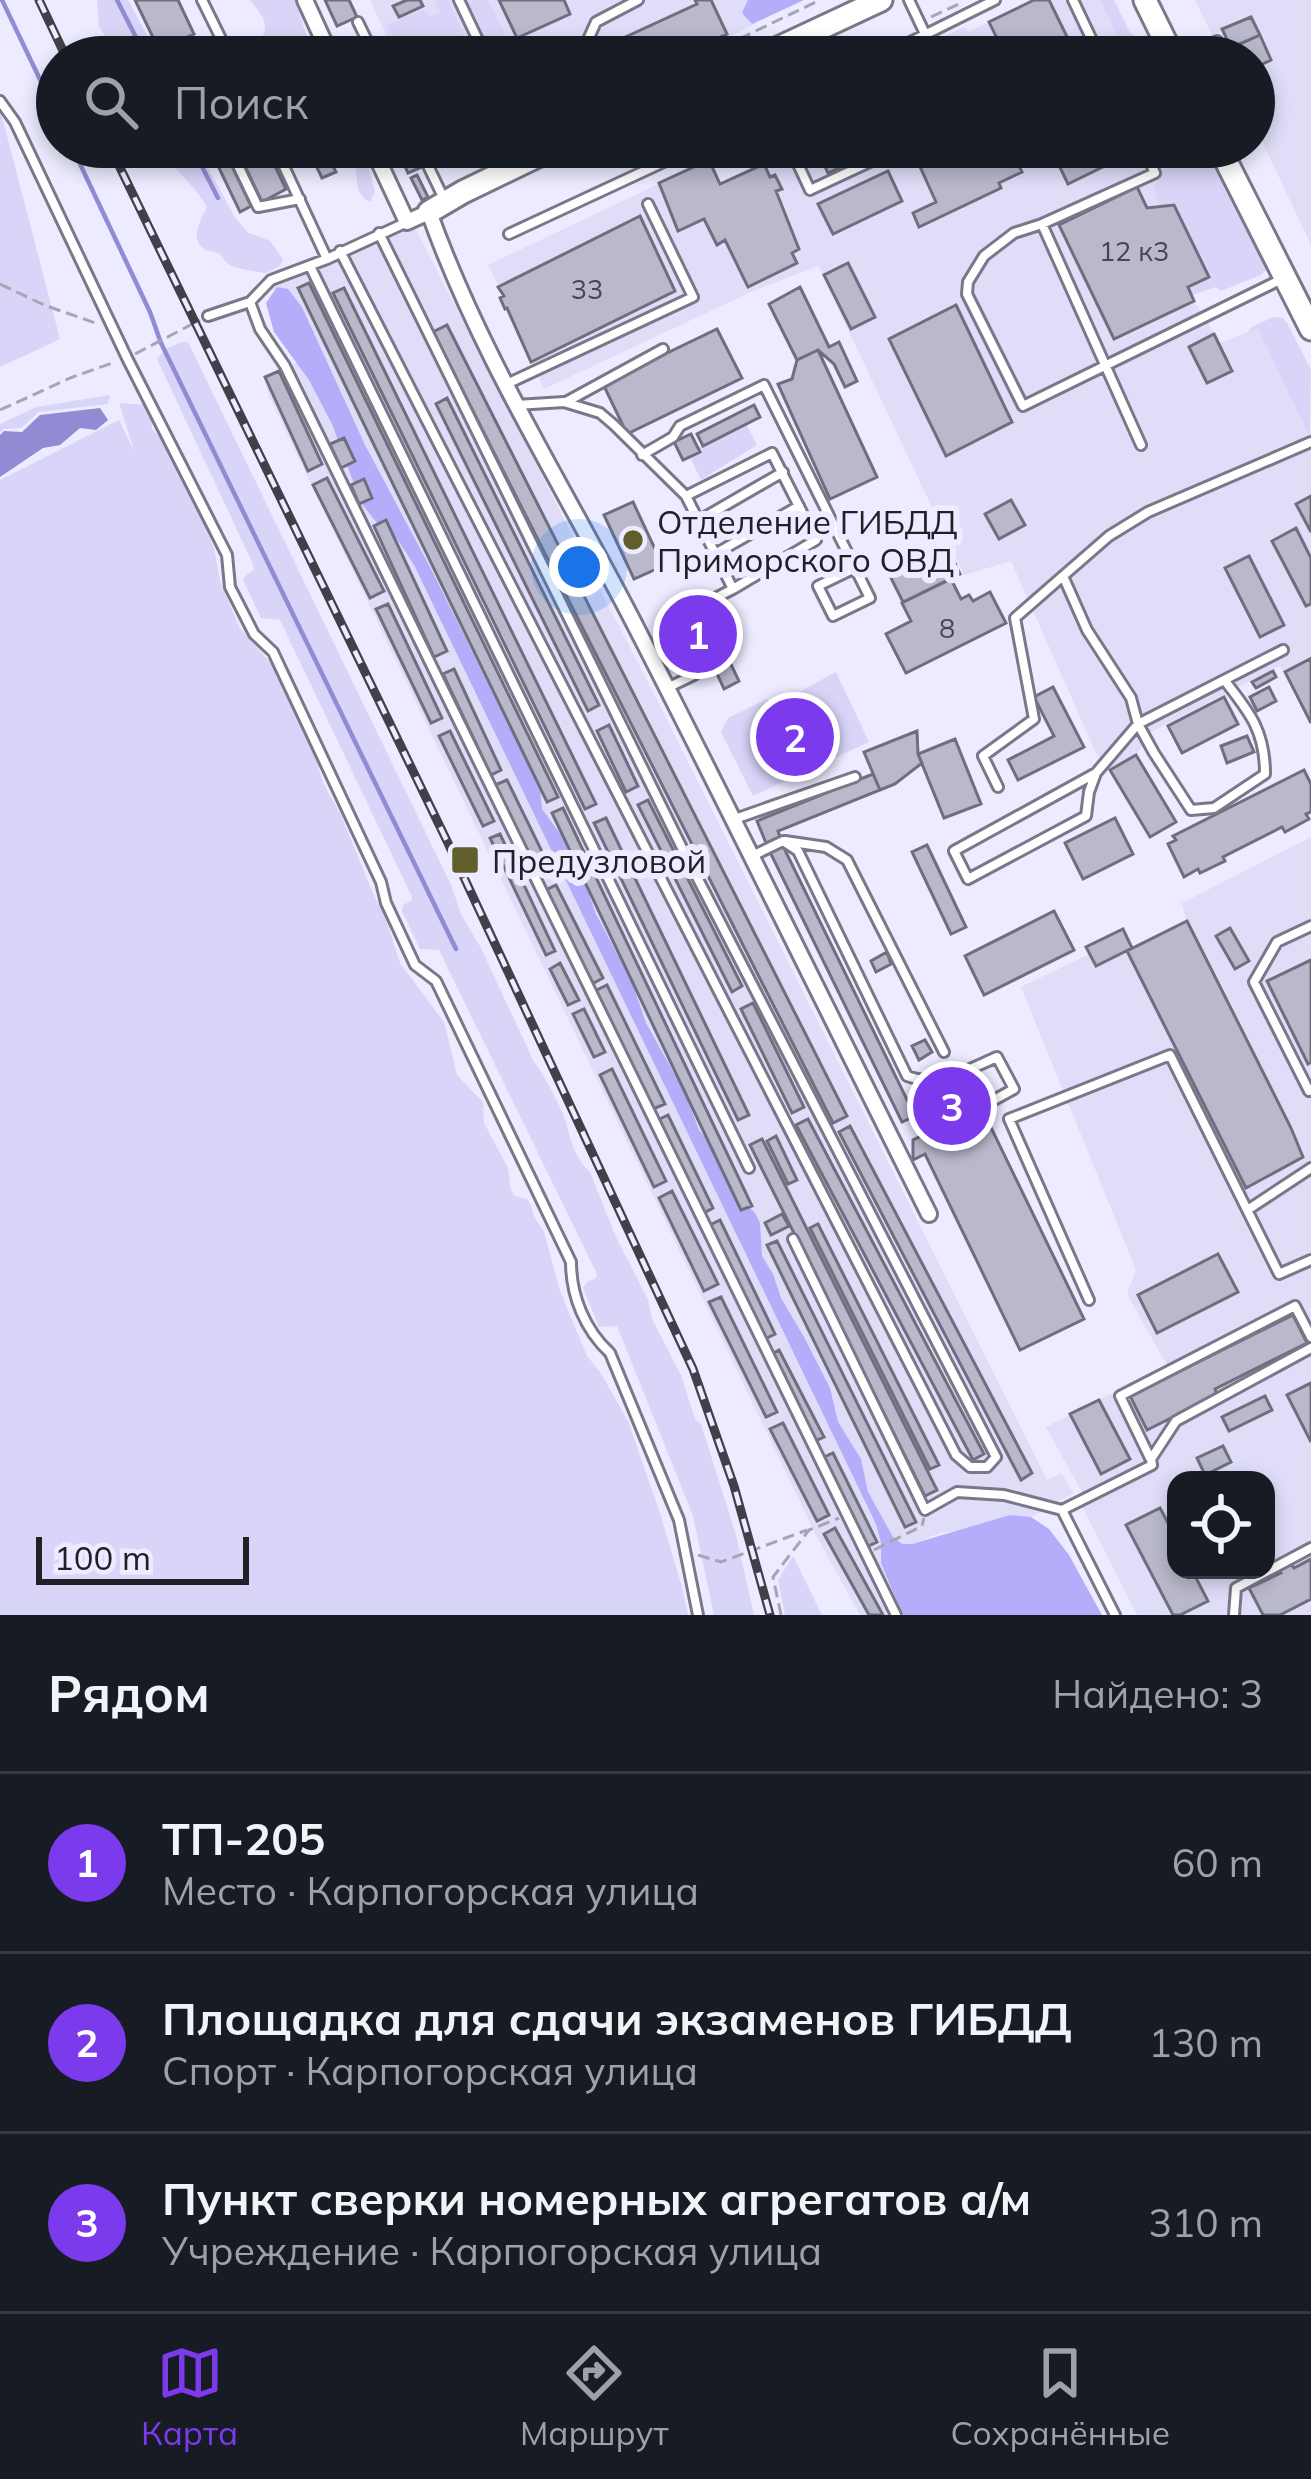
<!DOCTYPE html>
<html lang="ru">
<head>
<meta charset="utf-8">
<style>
  :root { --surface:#171b24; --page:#20242c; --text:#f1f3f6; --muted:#9ea1a6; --line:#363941; --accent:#7c3aed }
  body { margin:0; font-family:Mulish,sans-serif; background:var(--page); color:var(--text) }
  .controls { position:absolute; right:36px; bottom:36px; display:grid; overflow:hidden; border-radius:24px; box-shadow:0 6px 18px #0003 }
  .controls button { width:108px; height:108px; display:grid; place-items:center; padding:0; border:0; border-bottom:3px solid var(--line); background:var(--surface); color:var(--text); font:60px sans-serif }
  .scale { position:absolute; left:36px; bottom:30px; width:213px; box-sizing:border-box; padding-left:12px; border:6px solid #202027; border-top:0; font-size:33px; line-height:42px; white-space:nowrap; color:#202027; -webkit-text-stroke:9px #ecebff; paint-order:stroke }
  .you { position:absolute; left:579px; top:567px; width:42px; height:42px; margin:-30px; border:9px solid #fff; border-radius:50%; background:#1a73e8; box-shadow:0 0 0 18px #1a73e833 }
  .badge { display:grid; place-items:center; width:78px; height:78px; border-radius:50%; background:var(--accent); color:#fff; font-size:39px; font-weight:700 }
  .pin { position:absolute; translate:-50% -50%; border:6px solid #fff; box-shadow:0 3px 12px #0006 }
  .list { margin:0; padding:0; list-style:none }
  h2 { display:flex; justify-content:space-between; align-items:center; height:156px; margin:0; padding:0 48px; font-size:51px }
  h2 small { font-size:39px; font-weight:400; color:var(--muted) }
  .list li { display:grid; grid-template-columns:78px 1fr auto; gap:36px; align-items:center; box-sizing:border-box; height:180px; padding:0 48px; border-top:3px solid var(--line) }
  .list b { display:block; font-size:45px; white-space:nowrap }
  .list p { margin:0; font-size:39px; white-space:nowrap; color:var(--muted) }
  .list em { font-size:39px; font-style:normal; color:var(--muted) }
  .icon { flex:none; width:66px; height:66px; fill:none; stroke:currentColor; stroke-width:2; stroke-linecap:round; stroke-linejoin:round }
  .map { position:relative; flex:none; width:1311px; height:1615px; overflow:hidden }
  .search { position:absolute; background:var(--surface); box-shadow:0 6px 18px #0003; left:36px; right:36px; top:36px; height:132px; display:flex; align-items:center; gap:30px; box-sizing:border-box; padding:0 42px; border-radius:66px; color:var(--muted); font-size:45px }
  .sheet { height:696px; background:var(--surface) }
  nav { display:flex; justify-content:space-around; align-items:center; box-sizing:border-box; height:168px; border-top:3px solid var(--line); background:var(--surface); font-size:33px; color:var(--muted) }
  nav a { display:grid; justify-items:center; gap:6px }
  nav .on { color:var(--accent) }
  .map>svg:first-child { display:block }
  .built { fill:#dfddf8; fill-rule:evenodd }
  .green { fill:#d8d5f8 }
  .forest { fill:#b5adf9 }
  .water { fill:#938ad4 }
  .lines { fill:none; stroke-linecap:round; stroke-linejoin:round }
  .stream { stroke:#938ad4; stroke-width:4.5 }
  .building { fill:#bab9cc; stroke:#6f6e7f; stroke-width:3 }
  .lane-casing { stroke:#797889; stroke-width:14 }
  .street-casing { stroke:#797889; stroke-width:20 }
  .secondary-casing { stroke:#797889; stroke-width:27 }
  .path { stroke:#a6a5b5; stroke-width:3; stroke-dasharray:12 6; stroke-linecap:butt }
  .lane { stroke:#fff; stroke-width:8 }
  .street { stroke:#fff; stroke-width:14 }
  .secondary { stroke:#fff; stroke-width:21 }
  .rail-casing { stroke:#41404a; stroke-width:9 }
  .rail { stroke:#ecebff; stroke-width:4.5; stroke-dasharray:14; stroke-linecap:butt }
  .poi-dot { fill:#605e2a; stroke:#ecebff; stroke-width:4.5 }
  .labels { text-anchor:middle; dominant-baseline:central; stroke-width:12; stroke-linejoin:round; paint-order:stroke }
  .number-label { font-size:27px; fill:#464650 }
  .poi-label { font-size:33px; fill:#202027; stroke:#ecebff; text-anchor:start }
</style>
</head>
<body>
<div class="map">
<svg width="1311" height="1615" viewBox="0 0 1311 1615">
  <rect width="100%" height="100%" fill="#ecebff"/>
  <path class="built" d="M370,0h429l-107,57h-296z
    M1034,0h66l27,57h-203l-4,-9 45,-21 3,5z
    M1195,0h116v245l-57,-121v-56l16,-9 -18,-42 -40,18z
    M799,147h371l20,39 19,91 -21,10 6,14 26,42 38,-15 53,110v285l-31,-57 -129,66 -15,23 -26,15 -14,-17 -85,-192 -47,14 -146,-309 -65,25 -209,98 -36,-80 -6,-6 -2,-5 3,-3 -15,-30 221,-105 11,24z
    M414,226l248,484 385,770 14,-7 13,20 -43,24 -21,-2 -38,13 -32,5 -28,11h-10l16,71h-58l-43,-78 -549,-1143 -3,-17 43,-20 -41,-79 41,-16 28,-15 5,14z
    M1311,837v778h-174l-55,-109 5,-5 -41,-74 121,-62 -40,-71 9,-24 -115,-283 68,-33 8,12 89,-45 -4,-18zM1176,1480h90v90h-90z"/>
  <path class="green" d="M97,0h31l19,35 16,22h-43l-21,-30z
    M250,0h45l11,34 13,23h-70v-3c20,-24 23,-27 1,-54z
    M435,0h13l17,39 -20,9 4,9h-47l-15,-33 37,-14 7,6 9,-3z
    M465,0h23l23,46 22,7 -3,4h-37z
    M1100,0h14l16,33 27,16 5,8h-35z
    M0,109l60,230 -60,28z
    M159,147h38l37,69 13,16 23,9 13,18 -3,7 -13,7c-9,-1 -31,-4 -37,-8 -12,-8 -2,-7 -15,-13 -3,-1 -7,0 -9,-2 -18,-10 -5,-31 1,-43 -13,-24 -37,-40 -48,-60z
    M332,147h31l12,45 -5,10c-14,-8 -13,-18 -14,-33z
    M1201,149l7,2 6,8 53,110 -6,6 -40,16 -5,-4 -24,8 -4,-8 21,-11 -34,-70 -14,5 -7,-22 9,-21z
    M1273,317l10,1 4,5 24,47 -1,67 -52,-108 -10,3 4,-5z
    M182,342h6l263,543 11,31 19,32 53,114c7,7 29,49 32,60 4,15 9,37 24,50l26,65 32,63 4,19 29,56 14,44 6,5 35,111 18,80h-40l-21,-99 -76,-190 -18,1 -16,-39 3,-5 10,-5 1,-4 -158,-324 -19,-1 -18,-38 1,-6 8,-4 1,-4 -132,-277 -19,-2 -18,-38 1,-3 10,-7 -1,-6 -96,-205 8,-10z
    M110,395l-2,9 -69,8 -18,16 -17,1 -4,3v-8l36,-17z
    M119,403l26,2 6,12 1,12 19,21 29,62 14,36 6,33 19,46 35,40 39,82 10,34 17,30 35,85 9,15 16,50 44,59 13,53 26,27 1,21 24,45 3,22 4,6 12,3 4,6 3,12 10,15 16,59 27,65 13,16 28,49 32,92 22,74 6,28h-688v-1135l119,-60 16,33z
    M746,424l11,21 -56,35 -11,-23 10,-5 -2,-5z
    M836,672l33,70 -116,54 -32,-64 7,-14 39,-19 6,7z
    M793,1556l29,59h-37l-7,-35z"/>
  <path class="forest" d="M748,0h56l-52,24 -10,-11z
    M277,287l11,2 14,18 63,138 66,124 109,218 2,22 28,38 10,20 15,45 37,70 14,41 39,70 14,37 14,17 34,58 8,8 5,10 2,33 11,18 8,24 23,39 26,51 8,34 23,37 7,33 25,45 9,7h10l98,-29 21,2 18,12 20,26 33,60h-198l-4,-6 -19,-46v-20l-5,-19 -462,-959 -17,-26 -16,-11 -20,-25 -29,-79 -23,-44 -35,-48 -8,-29z"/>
  <path class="water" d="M100,408l8,12 -12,10 -16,-2 -20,17 -17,3 -43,29v-42l4,-4 18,1 18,-17z"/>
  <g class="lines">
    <path class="stream" d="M2,0l55,115
      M117,0l29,57
      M72,147l78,165 11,31 295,606
      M192,147l26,51"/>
  </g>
  <path class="building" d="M135,0h43l16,34 -35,16z
    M325,0h24l8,17 -20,9z
    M407,0h13l3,6 -24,11 -6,-11z
    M499,0h65l6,14 -53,24z
    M695,0h16l16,34 -50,23h-66l-5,-11 91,-42z
    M1034,0h15l28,57h-71l-17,-35z
    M1251,17l9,18 -29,13 -9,-19z
    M1260,35l11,25 -17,8v-11h-14l-5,-11z
    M972,42l7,15h-25l-3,-6z
    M209,147h14l28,59 -11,6z
    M236,147h30l20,42 -24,13z
    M307,147h16l13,25 -14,6z
    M396,147h17l9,20 -14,6z
    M816,147h58l-24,11 1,4 -23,11z
    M943,147h67l12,25 -23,11 2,5 -82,39 -6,-14 23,-11 -19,-42z
    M1050,147h71l4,9 -57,28z
    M709,160l11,24 44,-20 6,13 5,-2 7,14 -6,2 23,58 -7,4 5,10 -49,24 -23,-47 -8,5 -13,-26 -26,12 -19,-48z
    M888,171l14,30 -69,33 -15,-30z
    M417,175l11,22 -6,3 -11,-22z
    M1137,187l10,21 27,-3 35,72 -21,10 6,14 -80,38 -55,-114z
    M640,216l35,75 -144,71 -24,-54 -2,1 -5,-11 4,-2 -6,-9z
    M848,263l27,54 -24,12 -27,-54z
    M309,283l249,514 -11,5 -249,-514z
    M800,287l29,60 10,-5 18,39 -12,6 -11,-23 -16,-14 -21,10 -28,-56z
    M344,288l252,516 -11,5 -252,-516z
    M956,305l56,117 -66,34 -57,-117z
    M447,325l400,791 -14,7 -400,-791z
    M717,329l25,49 -115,56 -24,-50z
    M1214,334l18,37 -25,12 -18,-36z
    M818,350l59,127 -47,22 -52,-115 14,-5 5,-19z
    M279,371l43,93 -14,7 -43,-94z
    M447,398l152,307 -11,6 -152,-307z
    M754,405l6,12 -57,29 -6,-12z
    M691,434l9,18 -17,8 -9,-18z
    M344,438l11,23 -14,7 -11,-24z
    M327,478l57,113 -14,7 -57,-113z
    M364,479l8,19 -13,6 -8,-19z
    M1311,496v36l-15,-28z
    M1011,500l14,25 -26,14 -14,-25z
    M633,502l30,64 -29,13 -30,-64z
    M386,520l61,131 -13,6 -60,-131z
    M1296,528l15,30v46l-5,2 -34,-65z
    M947,546l13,28 -57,28 -14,-28z
    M1249,556l35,69 -24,12 -35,-69z
    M951,579l10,20 8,-4 4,6 17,-9 16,31 -100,50 -20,-39 25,-13 -9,-18z
    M388,604l54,114 -11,5 -55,-114z
    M698,621l11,21 -10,5 -11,-21z
    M727,656l12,25 -15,8 -12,-26z
    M1310,659l1,3v61l-26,-51z
    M454,669l47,101 -10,5 -48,-101z
    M1273,671l3,6 -20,11 -4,-6z
    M1053,687l31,60 -66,33 -10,-20 46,-24 -20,-39z
    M1269,687l7,14 -19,10 -7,-14z
    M1224,697l14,27 -56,29 -14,-27z
    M609,725l29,61 -12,6 -29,-61z
    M450,731l44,90 -11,5 -44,-90z
    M917,731l1,23 4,9 -27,21 -15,6 -16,-38z
    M1247,736l7,16 -27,11 -6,-17z
    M955,739l26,65 -37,14 -26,-64z
    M1136,755l40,67 -26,15 -40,-67z
    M1304,770l7,14v28l-5,2 3,5 -24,13 -3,-5 -59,30 2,4 -25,12 -2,-4 -14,8 -16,-33 8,-4 -3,-4z
    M873,774l7,16 -102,41 2,6 -14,6 -9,-22z
    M507,780l45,92 -11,6 -46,-93z
    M648,800l94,186 -10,6 -94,-187z
    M563,808l189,398 -11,4 -189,-397z
    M606,818l143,297 -11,5 -144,-297z
    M1115,818l18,36 -50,25 -18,-36z
    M500,834l55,117 -9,4 -56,-117z
    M782,844l133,272 -13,6 -133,-272z
    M927,845l39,82 -15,7 -39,-82z
    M556,885l47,93 -11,6 -46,-94z
    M1054,911l20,39 -90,45 -19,-39z
    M1187,921l104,207 12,29 -57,31 -119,-237z
    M1230,928l19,33 -14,8 -19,-33z
    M1123,929l9,19 -36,18 -10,-19z
    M887,952l4,12 -15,8 -5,-11z
    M1311,960v102l-3,2 -41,-83z
    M560,963l19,37 -11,5 -18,-36z
    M607,985l58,119 -12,5 -58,-118z
    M753,1003l51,104 -12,6 -51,-104z
    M584,1009l21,43 -11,5 -21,-43z
    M925,1040l7,12 -13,8 -7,-14z
    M612,1069l54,112 -12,6 -54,-112z
    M981,1107l103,212 -64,31 -95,-196 -12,6v-20z
    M668,1115l45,93 -11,6 -46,-93z
    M808,1119l176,335 -11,6 -177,-335z
    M850,1126l182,347 -11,7 -182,-348z
    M776,1136l21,44 -9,4 -21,-43z
    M762,1139l175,351 -12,6 -175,-351z
    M672,1191l46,93 -14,7 -45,-93z
    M782,1214l7,12 -18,9 -6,-12z
    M720,1220l55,114 -12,6 -55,-114z
    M818,1224l121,241 -9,4 -120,-241z
    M777,1241l139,281 -11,5 -138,-282z
    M1218,1254l20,38 -81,41 -19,-38z
    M721,1297l56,115 -11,5 -57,-115z
    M1293,1315l14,28 -92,46 2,6 -70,35 -17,-34z
    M779,1350l45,87 -9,4 -45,-86z
    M1311,1383v59l-24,-47z
    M1265,1396l7,14 -43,21 -7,-14z
    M1099,1400l31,59 -29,15 -31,-60z
    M783,1423l46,92 -12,6 -47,-92z
    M1223,1446l8,16 -26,13 -8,-17z
    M833,1453l44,89 -11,5 -44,-89z
    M1160,1508l16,30v32h16l16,31 -28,14h-7l-47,-90z
    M835,1528l48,87h-14l-45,-81z
    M1311,1559v40l-31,16h-17l-14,-27 32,-15 -2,-3 12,-6 3,4z"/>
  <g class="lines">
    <defs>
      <path id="lane" d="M202,0l28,57
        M459,0l27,57
        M909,0l27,57
        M1073,0l27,57
        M358,22l17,35
        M345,57l25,-10
        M584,57l-2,-4 14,-31 42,-22
        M880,57l115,-57
        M1186,57l31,-16
        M0,101l15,21 112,236 100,197 3,32 24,47 19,18 108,230 5,21 29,62 21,16 135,281c0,34 14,68 39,91l69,167 19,95
        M229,147l29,60 42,-8
        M275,147l52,112
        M419,147l26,54
        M790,147l20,43 92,-43
        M1143,147l12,26 -113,51 -28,9 -30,23 -16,26 -1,12 56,112 261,-128
        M1042,224l99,221
        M509,234l187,-87
        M340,251l616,1204 14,12h17l9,-10 -312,-605 -305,-619
        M310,266l439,902
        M250,302l10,27 25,37 611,1249
        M208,316l42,-14 21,-22 56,-21 78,-36
        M507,384l186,-87 -45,-93
        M566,402l97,-53
        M516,405l48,-3 36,11 14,12 72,71 47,93
        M642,455l31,-18 7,-11 84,-41 91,183 15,30 -37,18 -15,-30 37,-18
        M698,521l85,-49
        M715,554l84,-48
        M1225,681c25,32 40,50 40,93l-51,34 -23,2 -37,-57 -16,-29 -7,-26 -44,-68 -24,-54 46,-40 39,-24 163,-70
        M667,688l27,-13 -26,-53 65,-33 83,-49 -44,-87 -86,43
        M1096,773l-7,19 -3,24 -118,63 -14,-28 142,-78 42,-49 145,-74
        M998,787l-15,-31 51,-37 -19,-101 48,-42
        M732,820l123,-43
        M785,841l41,6 21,13 97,192
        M752,856l31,-15 15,10 109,225c31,12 62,-7 90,-19l17,32 -33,18
        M1311,926l-34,16 -23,40 55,109 2,-1
        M1249,1209l62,-41
        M793,1239l132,271 32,-18 47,3 58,15
        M1089,1300l-80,-181 161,-64 109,219 32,-14
        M1150,1458l-30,-62 175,-90 16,31
        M1115,1615l-53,-105 90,-45 -1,-6 25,-38 135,-73
        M1234,1615l2,-27 75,-40"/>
      <path id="street" d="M305,0l26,57
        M372,147l35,75 22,-10c52,146 137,278 207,415 100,195 195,391 293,587"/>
      <path id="secondary" d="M1145,0l28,57
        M759,57l122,-57
        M1219,147l92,182
        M429,212l34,-20 93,-45"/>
    </defs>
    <use href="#lane" class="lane-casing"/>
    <use href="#street" class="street-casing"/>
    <use href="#secondary" class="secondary-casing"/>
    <path class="path" d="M931,17l30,-14
      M740,55l-3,-15 83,-40
      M0,284l44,21 54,19
      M135,354l65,-34
      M0,410l70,-32 45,-16
      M874,1550l48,-24 2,-8
      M698,1555l23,7 86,-32
      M781,1615l-8,-38 36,-47 30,-12"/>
    <use href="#lane" class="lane"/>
    <use href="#street" class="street"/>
    <use href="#secondary" class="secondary"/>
    <defs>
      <path id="rail" d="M39,0l27,57
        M110,147l337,694 246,528 41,117 36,129"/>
    </defs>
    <use href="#rail" class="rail-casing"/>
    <use href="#rail" class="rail"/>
  </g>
  <g class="poi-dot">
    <circle cx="633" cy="540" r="12"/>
    <rect x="450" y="845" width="30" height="30" rx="6"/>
  </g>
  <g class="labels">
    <g class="number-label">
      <text x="1134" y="251">12 к3</text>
      <text x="587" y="289">33</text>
      <text x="947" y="628">8</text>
    </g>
    <g class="poi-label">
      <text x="657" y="521">Отделение ГИБДД<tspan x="657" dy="38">Приморского ОВД</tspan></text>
      <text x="492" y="860">Предузловой</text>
    </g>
  </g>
</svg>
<div class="controls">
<button><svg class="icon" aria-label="locate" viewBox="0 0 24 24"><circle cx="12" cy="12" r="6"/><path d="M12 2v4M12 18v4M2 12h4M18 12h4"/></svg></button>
</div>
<div class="scale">100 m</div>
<div class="you"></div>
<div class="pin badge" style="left:698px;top:634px">1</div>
<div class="pin badge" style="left:795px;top:737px">2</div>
<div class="pin badge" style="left:952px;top:1106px">3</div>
<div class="search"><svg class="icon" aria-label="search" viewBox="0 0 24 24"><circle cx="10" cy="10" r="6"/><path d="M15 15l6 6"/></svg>Поиск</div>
</div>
<section class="sheet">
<h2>Рядом<small>Найдено: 3</small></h2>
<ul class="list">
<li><span class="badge">1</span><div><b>ТП-205</b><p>Место · Карпогорская улица</p></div><em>60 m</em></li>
<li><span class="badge">2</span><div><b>Площадка для сдачи экзаменов ГИБДД</b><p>Спорт · Карпогорская улица</p></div><em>130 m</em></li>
<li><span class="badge">3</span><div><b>Пункт сверки номерных агрегатов а/м</b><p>Учреждение · Карпогорская улица</p></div><em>310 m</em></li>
</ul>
</section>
<nav>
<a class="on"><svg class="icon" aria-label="map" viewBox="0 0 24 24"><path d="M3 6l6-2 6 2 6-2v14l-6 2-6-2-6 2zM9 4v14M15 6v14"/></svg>Карта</a>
<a><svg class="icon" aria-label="directions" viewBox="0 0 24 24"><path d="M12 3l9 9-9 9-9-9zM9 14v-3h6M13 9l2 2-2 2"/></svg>Маршрут</a>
<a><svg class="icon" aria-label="saved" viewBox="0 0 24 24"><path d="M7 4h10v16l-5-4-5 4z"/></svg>Сохранённые</a>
</nav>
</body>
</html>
